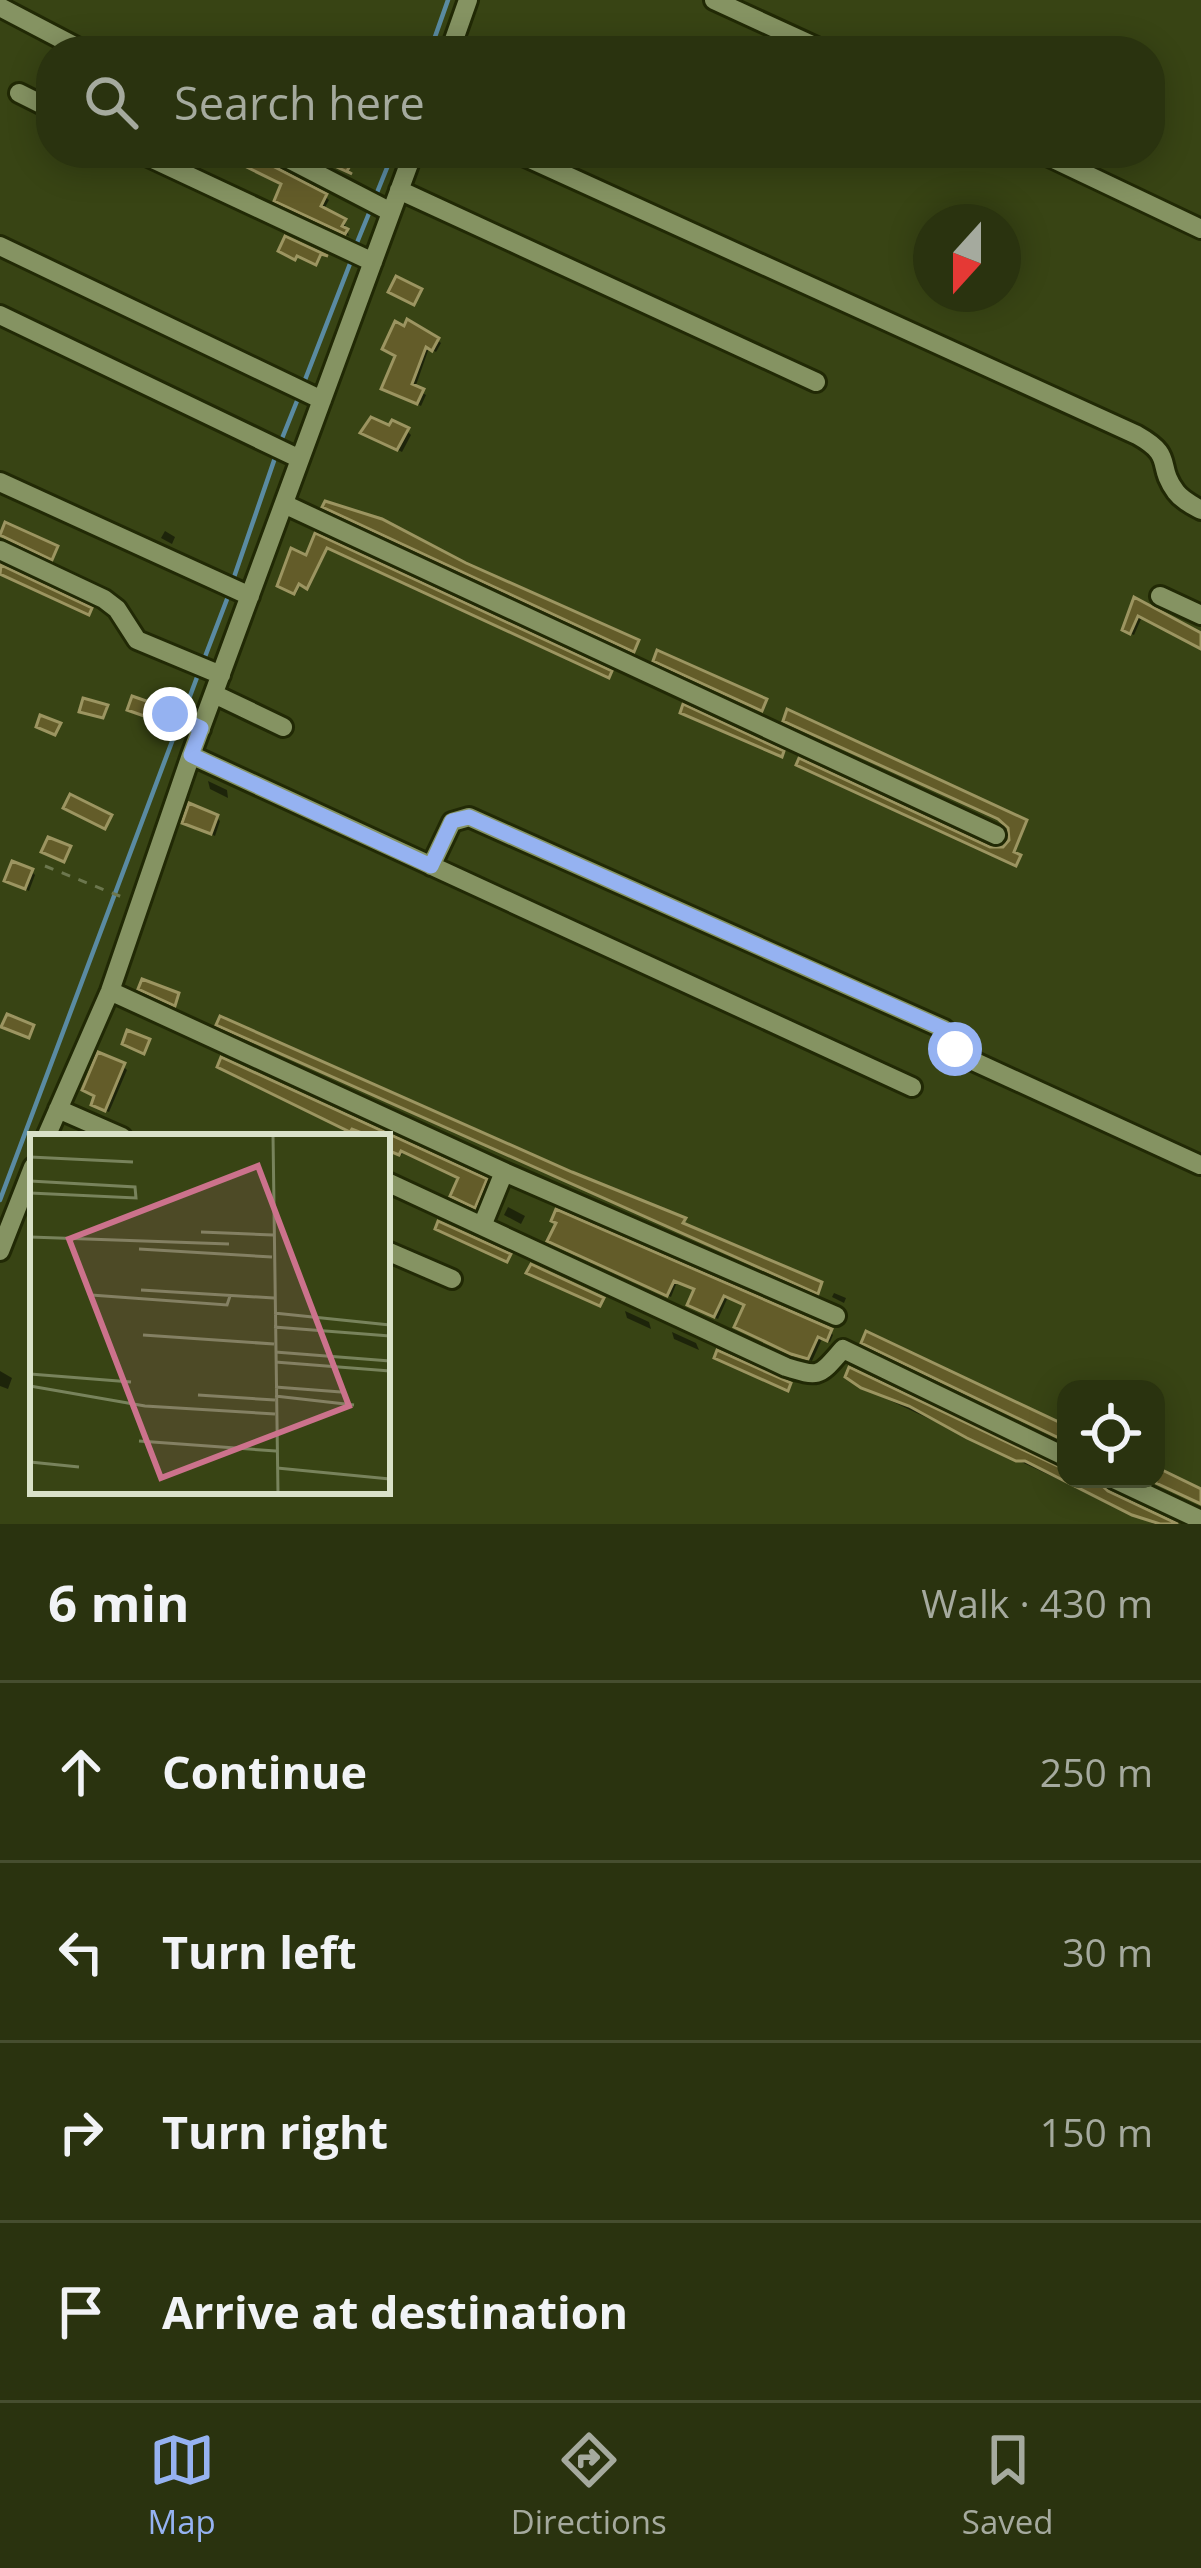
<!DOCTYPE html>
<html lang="en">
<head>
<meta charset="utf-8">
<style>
  :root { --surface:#2a330f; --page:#323b18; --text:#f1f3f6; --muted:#a5aa9e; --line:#464e2f; --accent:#95b2f1 }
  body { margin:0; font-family:"Open Sans",sans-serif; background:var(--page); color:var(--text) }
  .controls { position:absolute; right:36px; bottom:36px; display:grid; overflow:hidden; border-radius:24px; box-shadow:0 6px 30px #0003 }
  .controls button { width:108px; height:108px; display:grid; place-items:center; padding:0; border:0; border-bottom:3px solid var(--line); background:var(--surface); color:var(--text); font:60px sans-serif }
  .compass { position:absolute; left:913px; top:204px; width:108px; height:108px; border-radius:50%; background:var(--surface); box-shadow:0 6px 30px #0003; rotate:201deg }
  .stop { position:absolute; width:36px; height:36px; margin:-27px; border:9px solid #95b2f1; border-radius:50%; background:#fff }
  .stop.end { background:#95b2f1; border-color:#fff; box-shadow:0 3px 12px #0008 }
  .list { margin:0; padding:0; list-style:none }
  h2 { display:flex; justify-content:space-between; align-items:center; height:156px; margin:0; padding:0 48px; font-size:51px }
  h2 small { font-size:39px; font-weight:400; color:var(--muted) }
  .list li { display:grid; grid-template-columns:78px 1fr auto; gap:36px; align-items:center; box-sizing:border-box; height:180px; padding:0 48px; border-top:3px solid var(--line) }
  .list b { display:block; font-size:45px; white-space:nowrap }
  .list em { font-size:39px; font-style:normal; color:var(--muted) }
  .icon { flex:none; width:66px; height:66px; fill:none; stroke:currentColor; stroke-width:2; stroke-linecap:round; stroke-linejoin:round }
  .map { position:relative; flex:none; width:1201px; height:1524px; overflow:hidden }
  .search { position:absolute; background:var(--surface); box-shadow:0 6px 30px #0003; left:36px; right:36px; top:36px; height:132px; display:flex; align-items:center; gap:30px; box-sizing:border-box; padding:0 42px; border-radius:48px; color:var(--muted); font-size:45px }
  .sheet { height:876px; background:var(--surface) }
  nav { display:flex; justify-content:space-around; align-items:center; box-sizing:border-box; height:168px; border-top:3px solid var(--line); background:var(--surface); font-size:33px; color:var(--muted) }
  nav a { display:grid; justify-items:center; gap:6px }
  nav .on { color:var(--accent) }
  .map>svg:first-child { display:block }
  .shadow { fill:#0007 }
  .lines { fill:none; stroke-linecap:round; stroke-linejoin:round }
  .stream { stroke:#5a8ba2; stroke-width:4.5 }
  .building { fill:#635c29; stroke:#9c9561; stroke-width:3 }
  .minor-casing { stroke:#212905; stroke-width:24 }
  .path { stroke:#6c774e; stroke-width:3; stroke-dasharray:9 9; stroke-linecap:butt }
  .minor { stroke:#859362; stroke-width:18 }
  .route { stroke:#95b2f1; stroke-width:15 }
  .inset-road { fill:none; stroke:#78835c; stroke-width:3 }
  .view { fill:#cc728c; fill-opacity:0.15; stroke:#cc728c; stroke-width:6 }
  .inset-edge { fill:none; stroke:#d9e1c8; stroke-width:6 }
</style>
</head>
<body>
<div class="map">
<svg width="1201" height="1524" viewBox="0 0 1201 1524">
  <rect width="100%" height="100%" fill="#384414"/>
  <path class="shadow" d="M500,43l16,8h-20z
    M221,153h32l18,16 55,28 3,3 -6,11 21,10 5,15 -68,-32 4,-20z
    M437,340l4,3 -5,9 -7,-4 -14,40 11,7 -5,11 -33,-15 10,-35z
    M407,431l4,4 -9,17 -38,-19z
    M165,531l10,6 -3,7 -11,-6z
    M317,537l293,137 1,3 -282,-130 -20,41 -8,-4 -5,10 -14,-7 25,-28z
    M1136,602l65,34v10l-59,-29 -8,18 -5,-2z
    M208,781l19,9 1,8 -18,-9z
    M216,817l4,4 -5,15 -30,-14z
    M31,871l4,4 -6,16 -21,-11z
    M222,1026l462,194v6l137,59 -1,8z
    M223,1061l262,120 -8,27 -21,-10 5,-19 -58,-29 -1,5 -13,-5 -2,-13h-15l-37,-13z
    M123,1066l4,4 -18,42 -11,-4z
    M508,1207l17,9 -4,8 -17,-9z
    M558,1224l272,107 3,4 -3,7 -8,-3 -10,22 -15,-4 -56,-28 6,-23 -19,-9 -10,22 -24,-11 3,-18 -20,-8 -6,15 -117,-53z
    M834,1293l12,5 -2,5 -12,-6z
    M625,1311l24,11 2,7 -24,-11z
    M672,1332l24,11 3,7 -25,-11z
    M0,1371l12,7 -4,11 -8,-3z
    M851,1371l215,101v7h22l20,16 63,29h-17l-295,-138z"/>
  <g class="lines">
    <path class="stream" d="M430,51l18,-51
      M376,195l17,-42
      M356,245l16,-39
      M303,385l50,-129
      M281,441l18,-45
      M232,583l45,-131
      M203,662l26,-68
      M184,712l15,-40
      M0,1200l179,-477"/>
  </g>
  <path class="building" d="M218,153h46l7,12 56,29 -6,12 25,13 -4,7 6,3 -3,5 -71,-33 7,-17z
    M306,153h37l11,6 -7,12 5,3z
    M285,236l43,20 -7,-2 -5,11 -19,-9 -2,4 -17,-9z
    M396,276l26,13 -8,16 -26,-13z
    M407,319l32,19 -7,13 -6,-4 -14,37 12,5 -7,15 -36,-15 14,-33 -13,-7 13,-28 9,5z
    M371,417l18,8 3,-5 17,8 -12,22 -37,-17z
    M325,501l57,18 84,44 173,77 -5,12 -312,-145z
    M5,522l53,24 -6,14 -52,-25z
    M315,533l297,138 -3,7 -282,-130 -20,41 -8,-5 -5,10 -17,-8 14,-38 15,7z
    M1,565l91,43 -3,7 -89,-41z
    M1134,597l67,36v16l-63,-33 -8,18 -8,-4z
    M657,650l110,49 -5,12 -109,-50z
    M132,696l20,7 -5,14 -20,-7z
    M83,698l25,7 -5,13 -24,-6z
    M683,704l101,47 -2,6 -102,-44z
    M787,709l240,111 -13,32 7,3 -5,11 -220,-101 3,-7 191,89h13l6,-7 -1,-12 -10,-9 -215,-98z
    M40,715l21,8 -6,12 -19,-8z
    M70,794l42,21 -7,14 -42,-21z
    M189,803l29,12 -7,19 -29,-11z
    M48,837l23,9 -7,16 -23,-10z
    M12,861l21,8 -8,20 -21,-8z
    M142,979l37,14 -4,13 -37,-17z
    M7,1014l27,11 -5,13 -28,-11z
    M220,1016l352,156 114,46 -3,5 139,59 -4,12 -602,-269z
    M127,1030l23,9 -6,15 -22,-10z
    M98,1052l27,11 -20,48 -14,-6 3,-9 -12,-6z
    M221,1057l266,122 -12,29 -25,-12 8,-18 -57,-27 -2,4 -12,-5v-13h-15l-20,-8 -2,3 -133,-65z
    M556,1209l276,120 -5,12 -9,-4 -10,22 -17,-5 -57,-27 10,-22 -20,-9 -10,21 -27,-12 7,-16 -20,-8 -7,15 -120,-55 9,-18 -5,-2z
    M438,1221l73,33 -4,8 -72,-33z
    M531,1264l73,34 -4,8 -74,-33z
    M866,1331l199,94 -6,13 -198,-95z
    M717,1350l74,33 -3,8 -74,-33z
    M849,1367l217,103v9h29l13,12 70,33h-18l-28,-9 -107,-54h-9l-49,-23 -58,-32 -48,-18 -16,-11z
    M1156,1467l45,22v15l-45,-21z"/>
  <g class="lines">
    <defs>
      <path id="minor" d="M714,0l111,51
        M0,7l84,44
        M450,51l18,-51
        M19,93l32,16
        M140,153l233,109
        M277,153l114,59
        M517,153l620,282c39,22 18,29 39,57 6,8 16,13 25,18
        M1041,153l160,76
        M399,190l417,192
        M0,246l322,154
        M0,315l300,144
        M0,482l250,114
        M284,504l712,331
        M0,550l104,49 13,10 20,31 84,35
        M1160,596l41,19
        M214,694l69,33
        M170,714l31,15
        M191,755l721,332
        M431,866l21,-44 17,-5 475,212 8,7 8,19 240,110
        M110,991l394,181 332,144
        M58,1109l64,28
        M46,1137l64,-146 81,-236 222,-602
        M387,1182l399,185c35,11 33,9 57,-18l223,108
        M482,1226l22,-54
        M0,1251l33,-84
        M387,1251l65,28
        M1114,1479l87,41"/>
    </defs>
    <use href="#minor" class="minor-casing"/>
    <path class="path" d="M45,866l82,33"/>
    <use href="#minor" class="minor"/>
  </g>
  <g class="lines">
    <path class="route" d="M170,714l31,14 -10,27 240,111 21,-45 17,-4 475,212 8,7 3,13"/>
  </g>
  <g transform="translate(30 1134)">
    <rect width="360" height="360" fill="#384414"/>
    <path class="inset-road" d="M243,1l5,358M0,23l103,5M0,47l105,6 1,11 -106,-5M171,98l72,3M0,103l199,7M109,115l133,8M111,156l133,8M61,161l136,10 3,-9M244,179l116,12M244,193l116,9M113,201l131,9M245,218l115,9M245,228l115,9M0,240l101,8M0,252l115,20 130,8M245,253l66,5M168,261l77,5M245,262l79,9M109,307l137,10M0,328l49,5M247,334l113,11"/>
    <path class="view" d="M228,32l91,240 -188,72 -92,-239z"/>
    <rect width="360" height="360" class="inset-edge"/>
  </g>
</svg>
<div class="controls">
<button><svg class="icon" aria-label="locate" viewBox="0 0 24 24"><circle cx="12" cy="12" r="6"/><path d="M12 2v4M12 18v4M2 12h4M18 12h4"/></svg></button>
</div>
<svg class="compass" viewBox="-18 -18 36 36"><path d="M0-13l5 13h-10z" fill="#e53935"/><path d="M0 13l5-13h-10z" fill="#a5aa9e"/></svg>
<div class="stop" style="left:955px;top:1049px"></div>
<div class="stop end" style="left:170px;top:714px"></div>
<div class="search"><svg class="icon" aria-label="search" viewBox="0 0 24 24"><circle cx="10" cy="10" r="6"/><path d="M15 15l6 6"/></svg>Search here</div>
</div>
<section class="sheet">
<h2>6 min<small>Walk · 430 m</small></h2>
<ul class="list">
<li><svg class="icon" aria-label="ahead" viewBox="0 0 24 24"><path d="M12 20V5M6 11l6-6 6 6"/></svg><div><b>Continue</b></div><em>250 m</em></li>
<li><svg class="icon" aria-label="left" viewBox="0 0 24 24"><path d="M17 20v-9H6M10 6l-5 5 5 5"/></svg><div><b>Turn left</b></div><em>30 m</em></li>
<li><svg class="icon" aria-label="right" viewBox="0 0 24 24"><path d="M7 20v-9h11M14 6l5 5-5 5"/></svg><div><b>Turn right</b></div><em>150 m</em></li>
<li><svg class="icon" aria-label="arrive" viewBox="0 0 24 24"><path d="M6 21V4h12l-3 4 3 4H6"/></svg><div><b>Arrive at destination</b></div></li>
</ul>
</section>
<nav>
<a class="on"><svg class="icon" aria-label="map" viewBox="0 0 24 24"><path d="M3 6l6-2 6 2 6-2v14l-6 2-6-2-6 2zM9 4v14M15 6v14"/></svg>Map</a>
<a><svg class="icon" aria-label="directions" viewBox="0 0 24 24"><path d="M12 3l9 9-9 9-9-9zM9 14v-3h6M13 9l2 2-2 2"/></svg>Directions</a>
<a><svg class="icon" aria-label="saved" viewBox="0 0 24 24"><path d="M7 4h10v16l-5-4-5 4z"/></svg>Saved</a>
</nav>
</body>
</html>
